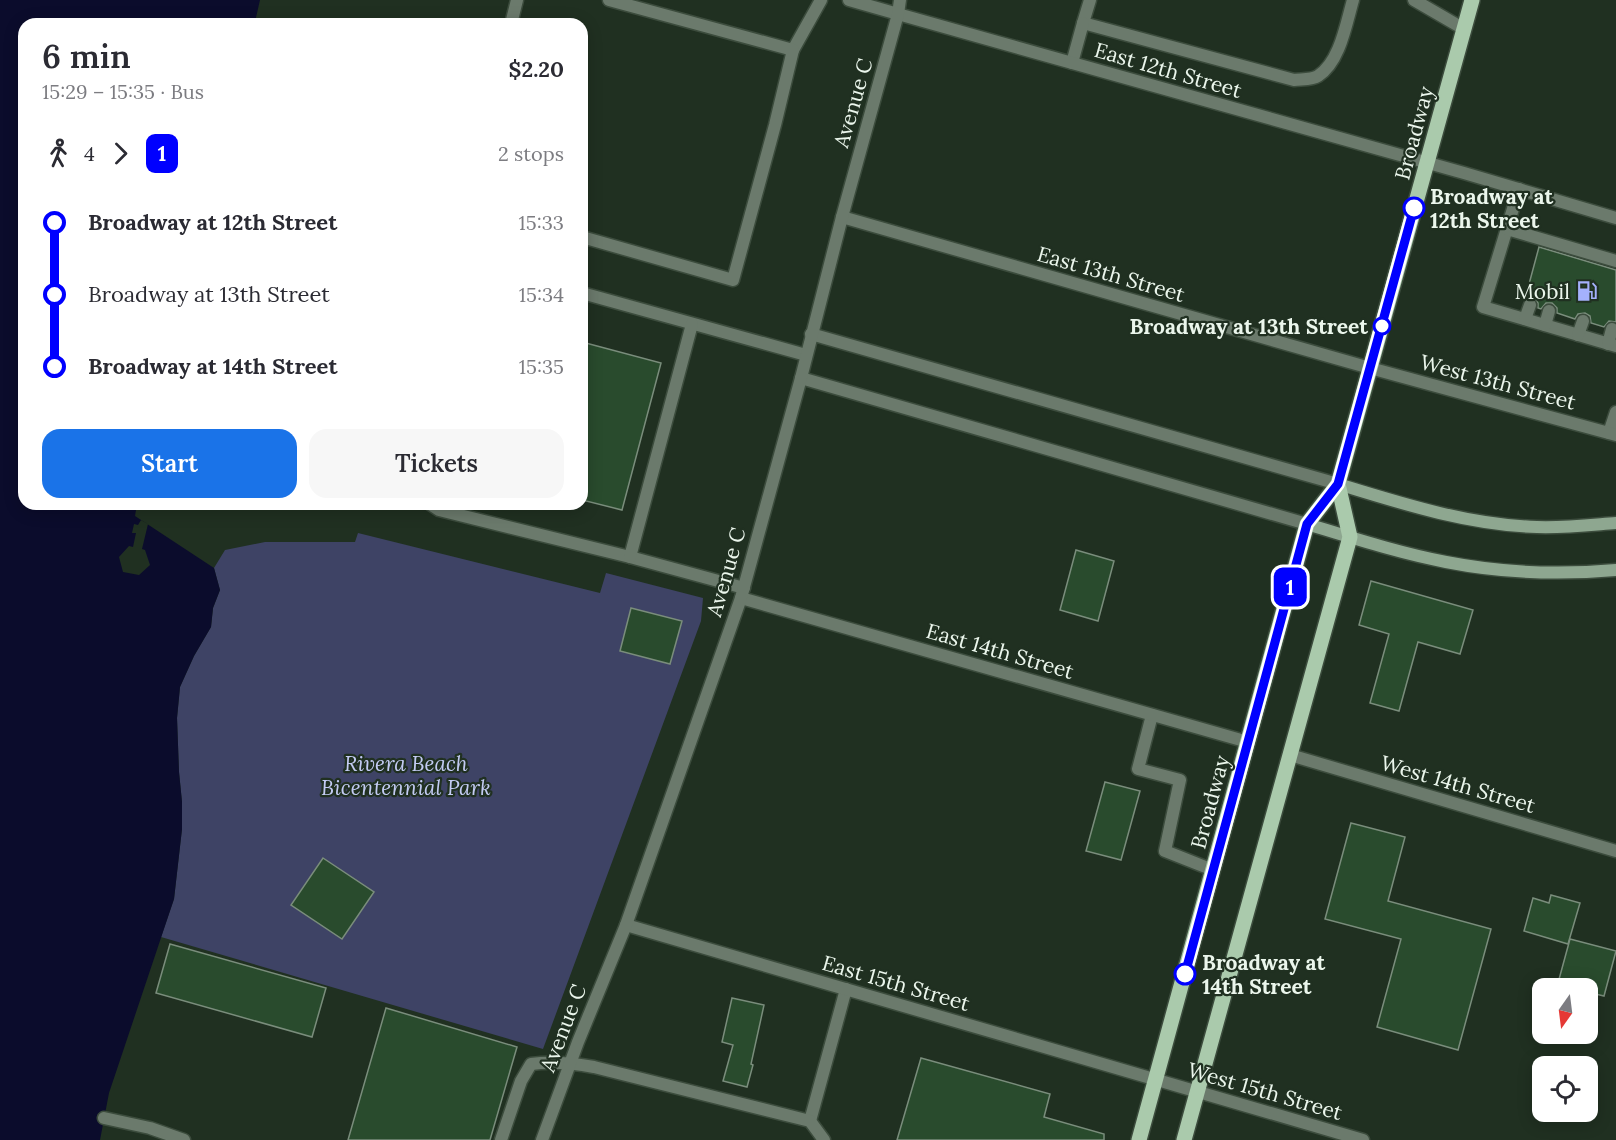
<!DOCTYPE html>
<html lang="en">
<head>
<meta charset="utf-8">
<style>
	:root { --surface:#fff; --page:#f7f7f7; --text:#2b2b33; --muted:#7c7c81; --accent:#1a73e8 }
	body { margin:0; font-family:Lora,serif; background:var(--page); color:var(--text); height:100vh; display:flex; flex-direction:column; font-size:22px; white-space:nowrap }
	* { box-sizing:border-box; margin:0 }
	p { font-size:20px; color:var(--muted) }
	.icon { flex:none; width:33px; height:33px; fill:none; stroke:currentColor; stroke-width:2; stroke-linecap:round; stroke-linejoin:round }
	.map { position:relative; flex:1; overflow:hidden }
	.details { position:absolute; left:18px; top:18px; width:570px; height:492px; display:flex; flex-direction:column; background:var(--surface); border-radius:18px; box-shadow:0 3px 15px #0003 }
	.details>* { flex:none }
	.badge { padding:0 12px; border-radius:9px; font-size:21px; line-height:39px }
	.needle { width:39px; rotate:194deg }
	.tools { position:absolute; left:1532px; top:978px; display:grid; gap:12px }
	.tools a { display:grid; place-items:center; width:66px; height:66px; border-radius:12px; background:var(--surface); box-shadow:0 3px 15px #0003; font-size:30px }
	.map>.badge { position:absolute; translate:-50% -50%; box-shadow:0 0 0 3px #fff }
	.legs { display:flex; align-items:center; gap:9px; height:66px; padding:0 24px; font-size:20px }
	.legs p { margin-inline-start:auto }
	.overview { display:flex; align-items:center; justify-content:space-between; height:102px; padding:0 24px }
	h1 { font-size:33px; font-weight:600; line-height:45px }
	.cta { display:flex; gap:12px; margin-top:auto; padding:12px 24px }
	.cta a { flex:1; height:69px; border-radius:18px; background:var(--accent); color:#fff; font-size:24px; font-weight:600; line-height:69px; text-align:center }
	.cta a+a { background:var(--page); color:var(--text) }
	ul { padding:0 24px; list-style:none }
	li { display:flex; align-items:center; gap:21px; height:72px; font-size:22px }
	li i { display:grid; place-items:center; width:9px; height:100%; margin:0 8px; background:currentColor }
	li i::after { content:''; width:15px; height:15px; margin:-8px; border:4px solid; border-radius:50%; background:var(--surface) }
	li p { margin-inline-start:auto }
	li:first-child i { background:linear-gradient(#0000 50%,currentColor 0) }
	li:last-child i { background:linear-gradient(currentColor 50%,#0000 0) }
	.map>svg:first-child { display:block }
	.green { fill:#3e4365 }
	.water { fill:#0b0c2c }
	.pier { fill:#203021 }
	.building { fill:#294b2d; stroke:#7a8d7c; stroke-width:1.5 }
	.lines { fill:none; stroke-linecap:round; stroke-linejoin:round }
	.lane-casing { stroke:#3c4c3d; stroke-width:15 }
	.street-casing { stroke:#3c4c3d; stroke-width:15 }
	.secondary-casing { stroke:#3c4c3d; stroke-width:15 }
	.primary-casing { stroke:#3c4c3d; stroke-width:18 }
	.lane { stroke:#6b7a6c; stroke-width:12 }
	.street { stroke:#6b7a6c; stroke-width:12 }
	.secondary { stroke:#8ea790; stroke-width:12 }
	.primary { stroke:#aacaac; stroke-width:15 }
	.line-1-casing { stroke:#fff; stroke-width:14 }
	.line-1 { stroke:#00f; stroke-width:9 }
	.stop-1-dot { fill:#fff; stroke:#00f; stroke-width:3 }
	.labels { text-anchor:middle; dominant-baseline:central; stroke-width:4.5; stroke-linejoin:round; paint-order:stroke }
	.street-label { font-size:21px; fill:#ebf6ec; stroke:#203021 }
	.stop-label { font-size:21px; font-weight:bold; fill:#ebf6ec; stroke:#203021; text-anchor:start }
	.poi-label { font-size:21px; fill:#ebf6ec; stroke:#203021; text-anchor:end }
	.park-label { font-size:21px; font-style:italic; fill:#c3cbf3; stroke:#203021 }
</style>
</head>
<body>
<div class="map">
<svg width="1616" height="1140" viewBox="0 0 1616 1140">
	<rect width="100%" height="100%" fill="#203021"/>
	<path class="green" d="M 358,533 L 600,593 L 606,573 L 703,598 L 701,621 L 543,1049 L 161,937 L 174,899 L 182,829 L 182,802 L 179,772 L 177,718 L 180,687 L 194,656 L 211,627 L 213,608 L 220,590 L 214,568 L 225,550 L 265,542 L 355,542 Z"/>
	<path class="water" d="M 0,0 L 260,0 L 255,22 L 261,24 L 24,24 L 24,504 L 137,504 L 135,516 L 214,568 L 220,590 L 213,608 L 211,627 L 194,656 L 180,687 L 177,718 L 179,772 L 182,802 L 182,829 L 174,899 L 109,1093 L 100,1140 L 0,1140 Z"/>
	<path class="pier" d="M 141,520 L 148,524 L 142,549 L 145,550 L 150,565 L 139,575 L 123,572 L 119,557 L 129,546 L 133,547 L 136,533 L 132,533 L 134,524 L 138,525 Z"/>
	<g class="building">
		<path d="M 1539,247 L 1616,270 L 1616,322 L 1609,321 L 1604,327 L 1591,323 L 1590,316 L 1585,313 L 1578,314 L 1575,319 L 1557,313 L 1557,308 L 1552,303 L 1546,303 L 1541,309 L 1538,308 L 1538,303 L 1533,297 L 1529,297 L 1525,299 Z"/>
		<path d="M 582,342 L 661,363 L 622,510 L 582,500 Z"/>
		<path d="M 1076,550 L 1114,561 L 1098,621 L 1060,610 Z"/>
		<path d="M 1371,581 L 1473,610 L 1460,654 L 1418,642 L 1399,711 L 1370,703 L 1389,634 L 1359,625 Z"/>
		<path d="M 631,608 L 682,621 L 670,664 L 620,651 Z"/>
		<path d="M 1105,782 L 1140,791 L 1121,860 L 1086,851 Z"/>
		<path d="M 1351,823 L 1405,837 L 1388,901 L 1491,929 L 1458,1050 L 1377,1027 L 1401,939 L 1325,919 Z"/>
		<path d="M 323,858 L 374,892 L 342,939 L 291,905 Z"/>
		<path d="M 1551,895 L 1580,903 L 1568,944 L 1524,931 L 1533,898 L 1549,903 Z"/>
		<path d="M 1570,939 L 1616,951 L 1604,996 L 1587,992 L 1587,988 L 1576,988 L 1558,983 Z"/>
		<path d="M 170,944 L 326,988 L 312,1037 L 156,993 Z"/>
		<path d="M 732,998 L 764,1005 L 751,1064 L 753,1065 L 747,1087 L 723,1081 L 733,1045 L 722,1042 Z"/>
		<path d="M 386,1008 L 517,1047 L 490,1140 L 348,1140 Z"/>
		<path d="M 921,1058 L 1050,1094 L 1044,1117 L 1104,1134 L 1104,1140 L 897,1140 Z"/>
	</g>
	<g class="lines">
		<g class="lane-casing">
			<g id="lane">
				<path d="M 849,0 L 898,14"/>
				<path d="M 1090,0 L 1083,23 L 1294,80 C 1301,79 1312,80 1318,76 C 1340,62 1346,24 1353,0"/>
				<path d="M 1414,0 L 1464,29"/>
				<path d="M 511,24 L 517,0"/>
				<path d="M 793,50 L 821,0"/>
				<path d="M 1072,63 L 1083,23"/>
				<path d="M 1519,189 L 1483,307 L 1616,346"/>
				<path d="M 1507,229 L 1616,261"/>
				<path d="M 582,237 L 733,280 L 775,125 L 793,50 L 609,0"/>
				<path d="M 582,293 L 806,355"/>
				<path d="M 1525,319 L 1530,305"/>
				<path d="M 1545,325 L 1549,311"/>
				<path d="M 1578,335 L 1583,321"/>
				<path d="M 1608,344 L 1612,329"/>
				<path d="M 1609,433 L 1616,412"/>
				<path d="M 430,504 L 439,510 L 630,557 L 744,588"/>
				<path d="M 630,557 L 692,324"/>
				<path d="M 1152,715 L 1138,769 L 1180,780 L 1165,851 L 1213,870"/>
				<path d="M 104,1118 L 150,1128 L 184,1140"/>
				<path d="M 810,1121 L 846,989"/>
				<path d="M 501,1140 L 521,1081 L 531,1064 C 553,1061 572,1063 594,1067 L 810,1121 L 824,1140"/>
			</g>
		</g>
		<g class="street-casing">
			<g id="street">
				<path d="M 898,14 L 1464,173 L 1616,218"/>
				<path d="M 842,217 L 1370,368 L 1616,435"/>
				<path d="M 811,334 L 1338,484"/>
				<path d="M 801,378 L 1307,524"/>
				<path d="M 741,598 L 1248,742"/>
				<path d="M 1290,755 L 1616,851"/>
				<path d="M 626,925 L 1363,1140"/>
				<path d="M 542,1140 L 578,1042 L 626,925 L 741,598 L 801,378 L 842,217 L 898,14 L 900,0"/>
			</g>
		</g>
		<g class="secondary-casing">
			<g id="secondary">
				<path d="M 1338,484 C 1403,504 1469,525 1537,527 C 1564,528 1590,525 1616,523"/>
				<path d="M 1307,524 C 1353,538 1399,553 1446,562 C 1502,573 1559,575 1616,570"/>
			</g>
		</g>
		<g class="primary-casing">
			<g id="primary">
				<path d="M 1139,1140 L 1307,524 L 1338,484 L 1472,0"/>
				<path d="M 1184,1140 L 1350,537 L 1338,484"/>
			</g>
		</g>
		<use href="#lane" class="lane"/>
		<use href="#street" class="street"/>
		<use href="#secondary" class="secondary"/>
		<use href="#primary" class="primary"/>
	</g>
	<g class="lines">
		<g class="line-1-casing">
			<path id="line-1" d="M 1185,974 L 1307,524 L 1338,484 L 1414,208"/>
		</g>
		<use href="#line-1" class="line-1"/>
	</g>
	<defs>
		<g id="fuel-bare" transform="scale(1.62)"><path d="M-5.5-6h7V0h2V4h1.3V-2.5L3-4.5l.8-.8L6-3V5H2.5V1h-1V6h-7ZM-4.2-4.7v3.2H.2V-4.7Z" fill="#a4b1fc" stroke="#203021" stroke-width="2.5" paint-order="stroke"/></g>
	</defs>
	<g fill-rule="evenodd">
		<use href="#fuel-bare" x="1587" y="291"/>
	</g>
	<g class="stop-1-dot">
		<circle cx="1414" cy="208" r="10"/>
		<circle cx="1382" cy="326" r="8"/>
		<circle cx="1185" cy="974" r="10"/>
	</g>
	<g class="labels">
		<g class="street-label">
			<text transform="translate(1168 70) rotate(16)">East 12th Street</text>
			<text transform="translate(853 103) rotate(-74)">Avenue C</text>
			<text transform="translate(1414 133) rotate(-75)">Broadway</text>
			<text transform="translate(1111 274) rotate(16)">East 13th Street</text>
			<text transform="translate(1498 382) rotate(15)">West 13th Street</text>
			<text transform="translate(726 572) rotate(-74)">Avenue C</text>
			<text transform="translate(1000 651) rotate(16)">East 14th Street</text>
			<text transform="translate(1458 784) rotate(16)">West 14th Street</text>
			<text transform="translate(1210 802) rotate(-75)">Broadway</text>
			<text transform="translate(896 983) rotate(16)">East 15th Street</text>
			<text transform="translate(563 1028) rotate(-69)">Avenue C</text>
			<text transform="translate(1265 1091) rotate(16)">West 15th Street</text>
		</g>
		<g class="stop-label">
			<text x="1430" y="196">Broadway at<tspan x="1430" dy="24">12th Street</tspan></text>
			<text x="1368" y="326" text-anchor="end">Broadway at 13th Street</text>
			<text x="1202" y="962">Broadway at<tspan x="1202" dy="24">14th Street</tspan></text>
		</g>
		<g class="poi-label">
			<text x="1570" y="291">Mobil</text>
		</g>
		<g class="park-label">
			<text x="406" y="763">Rivera Beach<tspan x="406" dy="24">Bicentennial Park</tspan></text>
		</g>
	</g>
</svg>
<div class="tools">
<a><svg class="needle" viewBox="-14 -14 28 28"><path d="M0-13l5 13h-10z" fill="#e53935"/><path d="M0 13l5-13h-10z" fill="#7c7c81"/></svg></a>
<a><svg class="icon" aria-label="locate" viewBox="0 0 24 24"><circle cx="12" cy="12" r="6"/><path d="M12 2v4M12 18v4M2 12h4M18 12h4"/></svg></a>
</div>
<b class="badge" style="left:1290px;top:587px;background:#00f;color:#fff">1</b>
<section class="details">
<div class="overview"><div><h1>6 min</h1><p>15:29 – 15:35 · Bus</p></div><b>$2.20</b></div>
<div class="legs"><svg class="icon" aria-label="walk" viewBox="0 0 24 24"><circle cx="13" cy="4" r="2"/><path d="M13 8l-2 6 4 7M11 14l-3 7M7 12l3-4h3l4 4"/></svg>4<svg class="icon" aria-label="forward" viewBox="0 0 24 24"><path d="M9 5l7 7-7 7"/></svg><b class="badge" style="background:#00f;color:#fff">1</b><p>2 stops</p></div>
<ul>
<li><i style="color:#00f"></i><b>Broadway at 12th Street</b><p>15:33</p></li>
<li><i style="color:#00f"></i><span>Broadway at 13th Street</span><p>15:34</p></li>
<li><i style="color:#00f"></i><b>Broadway at 14th Street</b><p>15:35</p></li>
</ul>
<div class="cta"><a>Start</a><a>Tickets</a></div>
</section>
</div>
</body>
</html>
